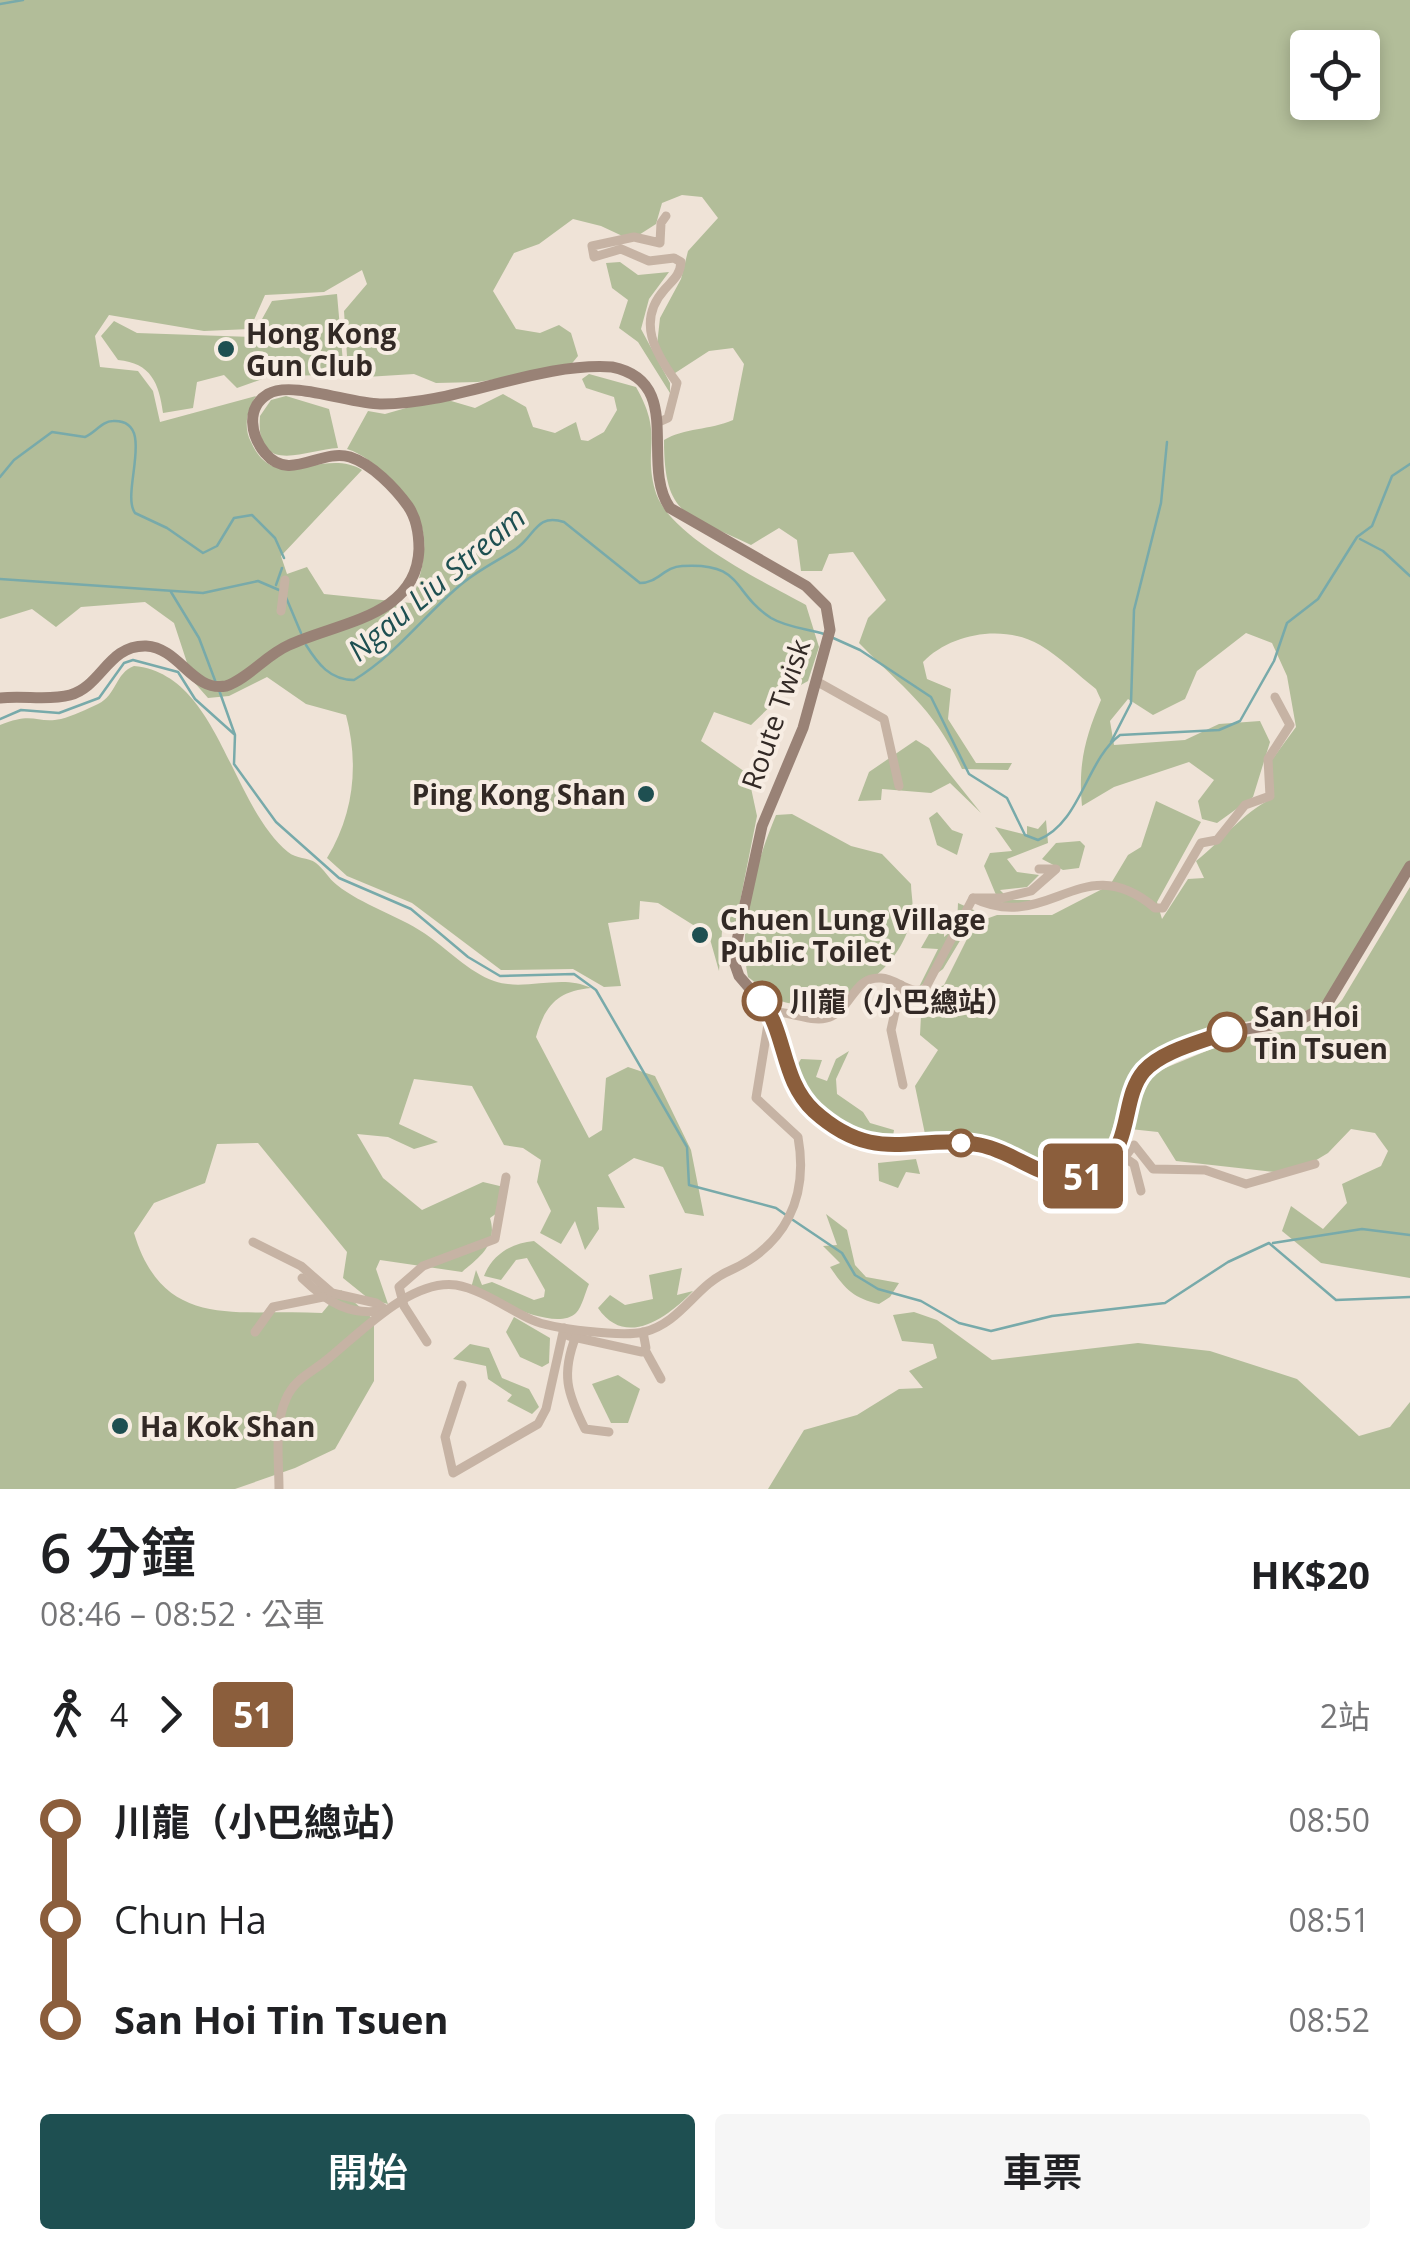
<!DOCTYPE html>
<html lang="zh-TW">
<head>
<meta charset="utf-8">
<style>
	:root { --surface:#fff; --page:#f6f6f6; --text:#202124; --muted:#757577; --accent:#1e4f51 }
	body { margin:0; font-family:"Open Sans","Noto Sans TC",sans-serif; background:var(--page); color:var(--text); height:100vh; display:flex; flex-direction:column; font-size:38px; white-space:nowrap }
	* { box-sizing:border-box; margin:0 }
	p { font-size:32px; color:var(--muted) }
	.icon { flex:none; width:55px; height:55px; fill:none; stroke:currentColor; stroke-width:2; stroke-linecap:round; stroke-linejoin:round }
	.map { position:relative; height:1489px; overflow:hidden }
	.side { display:flex; flex-direction:column; background:var(--surface); flex:1 }
	.side>* { flex:none }
	.badge { padding:0 20px; border-radius:8px; font-size:35px; line-height:65px }
	.fabs { position:absolute; left:1290px; top:30px; display:grid; gap:20px }
	.fabs a { display:grid; place-items:center; width:90px; height:90px; border-radius:10px; background:var(--surface); box-shadow:0 5px 15px #0003; font-size:50px }
	.map>.badge { position:absolute; translate:-50% -50%; box-shadow:0 0 0 5px #fff }
	.legs { display:flex; align-items:center; gap:15px; height:110px; padding:0 40px; font-size:32px }
	.legs p { margin-inline-start:auto }
	.summary { display:flex; align-items:center; justify-content:space-between; height:170px; padding:0 40px }
	h1 { font-size:55px; font-weight:600; line-height:75px }
	.button { display:flex; gap:20px; margin-top:auto; padding:20px 40px }
	.button a { flex:1; height:115px; border-radius:10px; background:var(--accent); color:#fff; font-size:40px; font-weight:600; line-height:115px; text-align:center }
	.button a+a { background:var(--page); color:var(--text) }
	ul { padding:0 40px; list-style:none }
	li { display:flex; align-items:center; gap:35px; height:100px; font-size:38px }
	li i { display:grid; place-items:center; width:15px; height:100%; margin:0 12px; background:currentColor }
	li i::after { content:''; width:25px; height:25px; margin:-12px; border:8px solid; border-radius:50%; background:var(--surface) }
	li p { margin-inline-start:auto }
	li:first-child i { background:linear-gradient(#0000 50%,currentColor 0) }
	li:last-child i { background:linear-gradient(currentColor 50%,#0000 0) }
	.map>svg:first-child { display:block }
	.green { fill:#b2bd99; fill-rule:evenodd }
	.lines { fill:none; stroke-linecap:round; stroke-linejoin:round }
	.stream { stroke:#78aaaa; stroke-width:2.5 }
	.minor { stroke:#c6b3a4; stroke-width:9 }
	.secondary { stroke:#998276; stroke-width:11 }
	.line-1-casing { stroke:#fff; stroke-width:22 }
	.line-1 { stroke:#8b5e3c; stroke-width:15 }
	.poi-dot { fill:#1e4f51; stroke:#f7ede3; stroke-width:4 }
	.stop-1-dot { fill:#fff; stroke:#8b5e3c; stroke-width:5 }
	.labels { text-anchor:middle; dominant-baseline:central; stroke-width:8; stroke-linejoin:round; paint-order:stroke }
	.poi-label { font-size:28px; font-weight:bold; fill:#322925; stroke:#f7ede3; text-anchor:start }
	.street-label { font-size:28px; fill:#322925; stroke:#f7ede3 }
	.stop-label { font-size:28px; font-weight:bold; fill:#322925; stroke:#f7ede3; text-anchor:start }
	.water-label { font-size:30px; font-style:italic; fill:#1e4f51; stroke:#f7ede3 }
</style>
</head>
<body>
<div class="map">
<svg width="1410" height="1489" viewBox="0 0 1410 1489">
	<rect width="100%" height="100%" fill="#efe3d7"/>
	<g class="green">
		<path d="M 0,0 L 1410,0 L 1410,863 L 1332,992 C 1304,1022 1277,1015 1241,1023 C 1213,1030 1171,1046 1148,1062 C 1113,1088 1120,1145 1085,1174 L 1057,1172 L 985,1138 L 925,1134 L 915,1086 L 938,1050 L 920,1035 L 922,996 L 944,985 L 975,923 L 997,915 L 1052,915 L 1110,885 L 1128,855 L 1141,847 L 1156,801 L 1201,822 L 1157,902 L 1162,919 L 1188,879 L 1204,878 L 1196,861 C 1224,839 1242,813 1273,798 L 1271,761 L 1296,727 L 1287,676 L 1272,643 L 1246,633 L 1197,671 L 1185,699 L 1153,715 L 1128,699 L 1110,721 L 1114,745 L 1185,740 L 1219,724 L 1260,721 L 1270,742 L 1253,797 L 1217,823 L 1202,819 L 1198,801 L 1214,780 L 1189,762 L 1114,787 L 1082,806 C 1078,764 1085,738 1101,700 L 1096,689 C 1078,675 1060,657 1040,645 C 1004,624 951,633 923,662 L 927,679 L 951,689 L 948,719 L 976,763 L 1012,763 L 1008,770 L 962,769 C 933,707 905,690 859,643 L 868,618 L 886,600 L 853,552 L 829,554 L 822,571 L 801,571 L 797,540 L 779,528 L 751,545 C 688,514 664,519 664,440 C 684,428 710,430 733,420 L 744,364 L 733,348 L 709,351 L 672,375 L 657,345 L 660,318 L 681,279 L 688,251 L 718,218 L 702,197 L 682,195 L 662,203 L 656,224 L 631,240 L 601,226 L 573,219 L 539,244 L 514,253 L 493,291 L 516,329 L 540,333 L 559,325 L 571,333 L 578,356 L 569,367 L 478,382 L 436,383 L 414,374 L 366,377 L 347,356 L 344,311 L 367,284 L 362,270 L 324,292 L 265,295 L 250,329 L 204,331 L 109,315 L 95,336 L 100,367 L 138,371 L 153,391 L 160,422 L 256,396 C 247,411 243,426 251,442 C 276,497 322,446 362,470 L 281,556 L 287,574 L 307,567 L 324,594 L 411,603 C 432,546 431,518 386,475 C 374,464 363,454 347,449 L 368,411 L 385,414 L 441,398 L 475,408 L 503,394 L 526,407 L 533,427 L 555,433 L 576,422 L 581,440 L 588,441 L 604,432 L 617,410 L 614,397 L 586,388 L 582,379 L 589,374 L 636,387 C 664,436 643,447 655,490 C 667,536 765,582 806,605 L 819,647 L 808,681 L 781,696 L 751,725 L 714,712 L 701,741 L 748,774 L 757,816 L 734,932 L 722,931 L 719,971 L 706,925 L 698,928 L 658,903 L 640,901 L 639,919 L 608,923 L 621,986 L 604,987 L 573,969 L 501,970 L 412,903 L 347,876 L 327,858 C 354,814 359,764 346,715 L 306,704 L 267,677 L 229,696 L 208,698 L 193,681 L 174,623 L 145,602 L 81,607 L 56,627 L 32,609 L 0,619 ZM 1308,48 L 1362,48 L 1362,102 L 1308,102 Z"/>
		<path d="M 620,262 L 638,275 L 669,272 L 649,299 L 641,329 L 670,383 L 670,393 L 638,342 L 619,328 L 628,300 L 612,288 L 606,263 Z"/>
		<path d="M 337,294 L 344,374 L 268,377 L 237,388 L 224,375 L 197,382 L 193,408 L 163,413 C 159,383 151,363 118,360 L 101,336 L 114,321 L 137,333 L 252,337 L 272,301 Z"/>
		<path d="M 286,396 L 329,409 L 338,448 C 307,449 255,478 260,416 L 271,400 Z"/>
		<path d="M 134,666 C 219,674 229,803 288,852 C 296,859 308,857 316,863 C 324,869 329,879 337,885 C 362,905 397,915 424,933 C 445,947 470,973 494,981 C 525,992 561,973 591,988 C 558,991 545,1005 536,1037 L 589,1138 L 602,1130 L 606,1078 L 628,1067 L 655,1076 L 691,1150 L 704,1216 L 685,1213 L 663,1167 L 634,1158 L 608,1175 L 625,1208 L 597,1207 L 599,1229 L 585,1250 L 575,1221 L 561,1244 L 540,1233 L 551,1211 L 537,1182 L 541,1160 L 523,1148 L 504,1145 L 472,1086 L 414,1079 L 399,1124 L 438,1142 L 414,1149 L 388,1137 L 357,1134 L 383,1178 L 422,1210 L 483,1182 L 508,1188 L 504,1208 L 490,1218 C 498,1244 480,1257 462,1272 L 380,1260 L 376,1269 L 388,1304 L 369,1299 L 343,1278 L 347,1252 L 258,1143 L 217,1144 L 205,1183 L 154,1203 L 134,1233 C 164,1333 239,1308 322,1313 L 341,1290 L 374,1320 L 374,1381 L 335,1449 L 295,1468 L 235,1489 L 0,1489 L 0,725 C 34,711 36,724 61,719 C 73,716 87,709 98,704 C 117,695 115,673 134,666 Z"/>
		<path d="M 916,740 L 929,748 L 981,813 L 950,783 L 931,793 L 882,789 L 881,800 L 858,801 L 869,772 Z"/>
		<path d="M 937,812 L 952,830 L 963,834 L 957,855 L 937,845 L 929,818 Z"/>
		<path d="M 792,814 L 851,846 L 882,854 L 911,884 C 911,893 914,906 912,915 C 902,970 842,1012 788,1003 C 775,1001 759,985 748,977 C 737,926 756,863 776,815 Z"/>
		<path d="M 1046,820 L 1048,843 L 1007,859 L 1017,872 L 1039,875 L 1027,887 L 1000,890 L 1010,900 L 1032,900 L 1018,906 L 999,902 L 984,866 L 990,853 L 1012,851 L 995,827 L 1027,835 L 1027,826 L 1038,829 Z"/>
		<path d="M 1080,841 L 1085,846 L 1079,868 L 1063,870 L 1042,859 L 1056,843 Z"/>
		<path d="M 1410,887 L 1410,1278 L 1321,1263 L 1282,1231 L 1291,1206 L 1323,1229 L 1347,1203 L 1342,1184 L 1381,1166 L 1388,1151 L 1375,1133 L 1351,1129 L 1328,1153 L 1293,1174 L 1176,1161 L 1158,1132 L 1130,1129 L 1144,1085 L 1158,1071 L 1238,1038 L 1303,1029 L 1326,1017 L 1342,1000 Z"/>
		<path d="M 958,903 L 976,911 L 962,912 L 970,924 L 943,969 L 919,987 L 938,949 L 921,948 L 933,927 L 944,924 L 944,937 L 957,926 Z"/>
		<path d="M 849,1051 L 836,1079 L 837,1094 L 863,1112 L 870,1123 L 894,1130 L 892,1142 C 848,1136 817,1106 794,1071 L 801,1059 L 822,1060 L 816,1077 L 827,1081 L 836,1059 Z"/>
		<path d="M 916,1159 L 920,1174 L 906,1172 L 898,1188 L 879,1181 L 878,1163 Z"/>
		<path d="M 826,1214 L 847,1230 L 855,1265 L 866,1277 L 899,1283 L 890,1297 L 879,1304 C 853,1298 845,1289 830,1267 L 840,1263 L 823,1246 L 837,1245 Z"/>
		<path d="M 534,1241 L 589,1284 C 585,1293 582,1307 576,1313 C 555,1333 492,1298 471,1288 L 476,1270 L 482,1285 L 492,1282 L 534,1300 L 544,1297 L 545,1290 L 527,1258 L 516,1260 L 501,1280 L 484,1276 C 492,1255 511,1243 534,1241 Z"/>
		<path d="M 682,1268 L 677,1295 L 693,1291 C 668,1317 626,1349 598,1308 L 610,1295 L 625,1305 L 653,1299 L 649,1275 Z"/>
		<path d="M 914,1312 L 937,1320 L 992,1360 L 1138,1343 L 1210,1351 L 1297,1379 L 1359,1436 L 1390,1427 L 1410,1402 L 1410,1489 L 768,1489 L 804,1430 L 857,1415 L 899,1389 L 923,1388 L 909,1371 L 937,1358 L 933,1344 L 902,1341 L 893,1315 Z"/>
		<path d="M 514,1317 L 550,1338 L 549,1363 L 542,1367 L 520,1357 L 506,1332 Z"/>
		<path d="M 470,1344 L 489,1348 L 502,1378 L 529,1389 L 539,1407 L 532,1414 L 507,1401 L 512,1395 L 488,1379 L 486,1366 L 453,1359 Z"/>
		<path d="M 618,1375 L 640,1389 L 628,1423 L 611,1423 L 592,1384 Z"/>
	</g>
	<g class="lines">
		<g class="stream">
			<path d="M 0,4 L 23,0"/>
			<path d="M 0,477 L 14,460 L 52,432 L 85,437 C 95,433 102,421 113,421 C 158,419 120,492 135,513 L 167,528 L 203,553 L 217,546 L 234,518 L 252,515 L 275,538 L 284,558"/>
			<path d="M 1360,539 L 1383,551 L 1410,576"/>
			<path d="M 0,579 L 203,593 L 258,581 L 279,590"/>
			<path d="M 276,585 L 282,568"/>
			<path d="M 171,592 L 199,638 L 216,683"/>
			<path d="M 285,595 L 301,633"/>
			<path d="M 831,637 L 860,650 L 931,697 L 969,774 L 1007,798 L 1025,835 L 1038,840 C 1081,823 1086,760 1120,735 L 1219,730 L 1240,721 L 1274,661 L 1287,623 L 1318,599 L 1357,537 L 1372,526 L 1392,476 L 1410,464"/>
			<path d="M 306,645 C 318,664 330,680 354,680 C 394,656 423,617 458,587 C 476,571 496,562 516,549 C 535,536 536,513 564,522 L 640,583 C 658,583 664,567 682,566 C 744,562 731,592 771,618 C 786,627 807,629 824,634"/>
			<path d="M 219,690 L 235,735 L 234,764 L 276,822 L 339,878 L 411,909 L 468,957 L 500,976 L 574,974 L 596,990 L 687,1147 L 689,1185 L 776,1208 L 786,1215"/>
			<path d="M 0,719 L 21,710 L 59,713 L 99,698 L 124,663 L 133,660 L 178,672 L 195,699 L 234,734"/>
			<path d="M 1111,742 L 1131,703 L 1134,610 L 1161,503 L 1167,442"/>
			<path d="M 793,1220 L 842,1253 L 855,1275 L 878,1289 L 921,1301 L 959,1323 L 991,1331 L 1052,1316 L 1165,1303 L 1228,1262 L 1269,1243 L 1336,1300 L 1410,1297"/>
			<path d="M 1273,1243 L 1362,1229 L 1410,1235"/>
		</g>
		<g class="minor">
			<path d="M 659,422 L 668,418 L 677,383 C 655,353 636,321 665,289 C 674,279 680,275 681,262 L 674,258 L 649,261 L 621,249 L 594,257 L 592,246 L 634,237 L 660,243 L 661,223 L 666,216"/>
			<path d="M 281,611 L 285,580"/>
			<path d="M 816,681 L 884,719 L 899,786"/>
			<path d="M 973,898 C 1049,935 1082,846 1155,908 L 1163,908 L 1201,843 L 1217,840 L 1245,805 L 1270,796 L 1268,759 L 1290,725 L 1275,697"/>
			<path d="M 901,985 L 891,1030 L 903,1085"/>
			<path d="M 1125,1158 L 1134,1164 L 1141,1191"/>
			<path d="M 1098,1171 L 1121,1162 L 1134,1145 L 1153,1169 L 1205,1170 L 1246,1184 L 1315,1164"/>
			<path d="M 253,1242 L 301,1266 L 332,1293 L 376,1303 L 386,1310"/>
			<path d="M 302,1278 C 327,1302 350,1317 386,1310"/>
			<path d="M 255,1332 L 273,1307 L 323,1297"/>
			<path d="M 569,1336 L 642,1352 L 646,1348 L 643,1332"/>
			<path d="M 576,1336 C 561,1374 567,1393 585,1429 L 609,1432"/>
			<path d="M 427,1342 L 404,1306 L 399,1287 L 423,1266 L 495,1239 L 506,1177"/>
			<path d="M 645,1350 L 661,1379"/>
			<path d="M 462,1385 L 445,1437 L 453,1473 L 538,1424 L 546,1409 L 564,1328"/>
			<path d="M 279,1489 C 279,1460 274,1425 286,1399 C 295,1378 313,1372 329,1358 C 361,1332 411,1279 456,1285 C 481,1289 508,1309 532,1320 C 552,1329 622,1337 644,1332 C 681,1323 696,1285 729,1271 C 785,1246 809,1198 798,1137 L 756,1098 L 770,1012 C 789,1010 815,1025 832,1016 C 852,1006 855,976 881,978 C 898,979 908,995 925,989 L 973,898 L 1002,898 L 1031,891 L 1056,869 L 1039,869"/>
		</g>
		<path class="secondary" d="M 0,698 C 23,695 48,701 70,695 C 102,686 108,645 146,646 C 180,648 192,692 226,686 C 249,678 266,655 289,645 C 338,622 417,617 419,549 C 419,533 417,519 408,506 C 395,488 372,464 350,457 C 320,448 290,483 265,453 C 251,436 245,408 268,394 C 291,380 351,404 380,404 C 455,405 537,362 612,367 C 686,382 639,464 670,508 L 806,586 L 826,606 L 830,630 L 803,728 L 762,826 L 733,959 L 739,976 L 770,1012 L 793,1083 L 824,1119 L 878,1144 L 982,1145 L 1050,1175 L 1074,1178 L 1097,1170 L 1115,1152 L 1137,1082 L 1150,1065 L 1227,1032 L 1298,1021 L 1326,1006 L 1410,866"/>
	</g>
	<g class="lines">
		<g class="line-1-casing">
			<path id="line-1" d="M 762,1001 C 787,1035 781,1080 814,1111 C 877,1168 916,1132 980,1145 C 1022,1153 1059,1198 1101,1167 C 1133,1143 1121,1098 1144,1071 C 1163,1050 1202,1042 1227,1032"/>
		</g>
		<use href="#line-1" class="line-1"/>
	</g>
	<g class="poi-dot">
		<circle cx="226" cy="349" r="10"/>
		<circle cx="646" cy="794" r="10"/>
		<circle cx="700" cy="935" r="10"/>
		<circle cx="120" cy="1426" r="10"/>
	</g>
	<g class="stop-1-dot">
		<circle cx="762" cy="1001" r="18"/>
		<circle cx="1227" cy="1032" r="18"/>
		<circle cx="961" cy="1143" r="12"/>
	</g>
	<g class="labels">
		<g class="poi-label">
			<text x="246" y="333">Hong Kong<tspan x="246" dy="32">Gun Club</tspan></text>
			<text x="626" y="794" text-anchor="end">Ping Kong Shan</text>
			<text x="720" y="919">Chuen Lung Village<tspan x="720" dy="32">Public Toilet</tspan></text>
			<text x="140" y="1426">Ha Kok Shan</text>
		</g>
		<g class="street-label">
			<text transform="translate(775 714) rotate(-71)">Route Twisk</text>
		</g>
		<g class="stop-label">
			<text x="790" y="1001">川龍（小巴總站）</text>
			<text x="1254" y="1016">San Hoi<tspan x="1254" dy="32">Tin Tsuen</tspan></text>
		</g>
		<g class="water-label">
			<text transform="translate(436 583) rotate(-40)">Ngau Liu Stream</text>
		</g>
	</g>
</svg>
<div class="fabs">
<a><svg class="icon" aria-label="locate" viewBox="0 0 24 24"><circle cx="12" cy="12" r="6"/><path d="M12 2v4M12 18v4M2 12h4M18 12h4"/></svg></a>
</div>
<b class="badge" style="left:1083px;top:1176px;background:#8b5e3c;color:#fff">51</b>
</div>
<section class="side">
<div class="summary"><div><h1>6 分鐘</h1><p>08:46 – 08:52 · 公車</p></div><b>HK$20</b></div>
<div class="legs"><svg class="icon" aria-label="walk" viewBox="0 0 24 24"><circle cx="13" cy="4" r="2"/><path d="M13 8l-2 6 4 7M11 14l-3 7M7 12l3-4h3l4 4"/></svg>4<svg class="icon" aria-label="forward" viewBox="0 0 24 24"><path d="M9 5l7 7-7 7"/></svg><b class="badge" style="background:#8b5e3c;color:#fff">51</b><p>2站</p></div>
<ul>
<li><i style="color:#8b5e3c"></i><b>川龍（小巴總站）</b><p>08:50</p></li>
<li><i style="color:#8b5e3c"></i><span>Chun Ha</span><p>08:51</p></li>
<li><i style="color:#8b5e3c"></i><b>San Hoi Tin Tsuen</b><p>08:52</p></li>
</ul>
<div class="button"><a>開始</a><a>車票</a></div>
</section>
</body>
</html>
